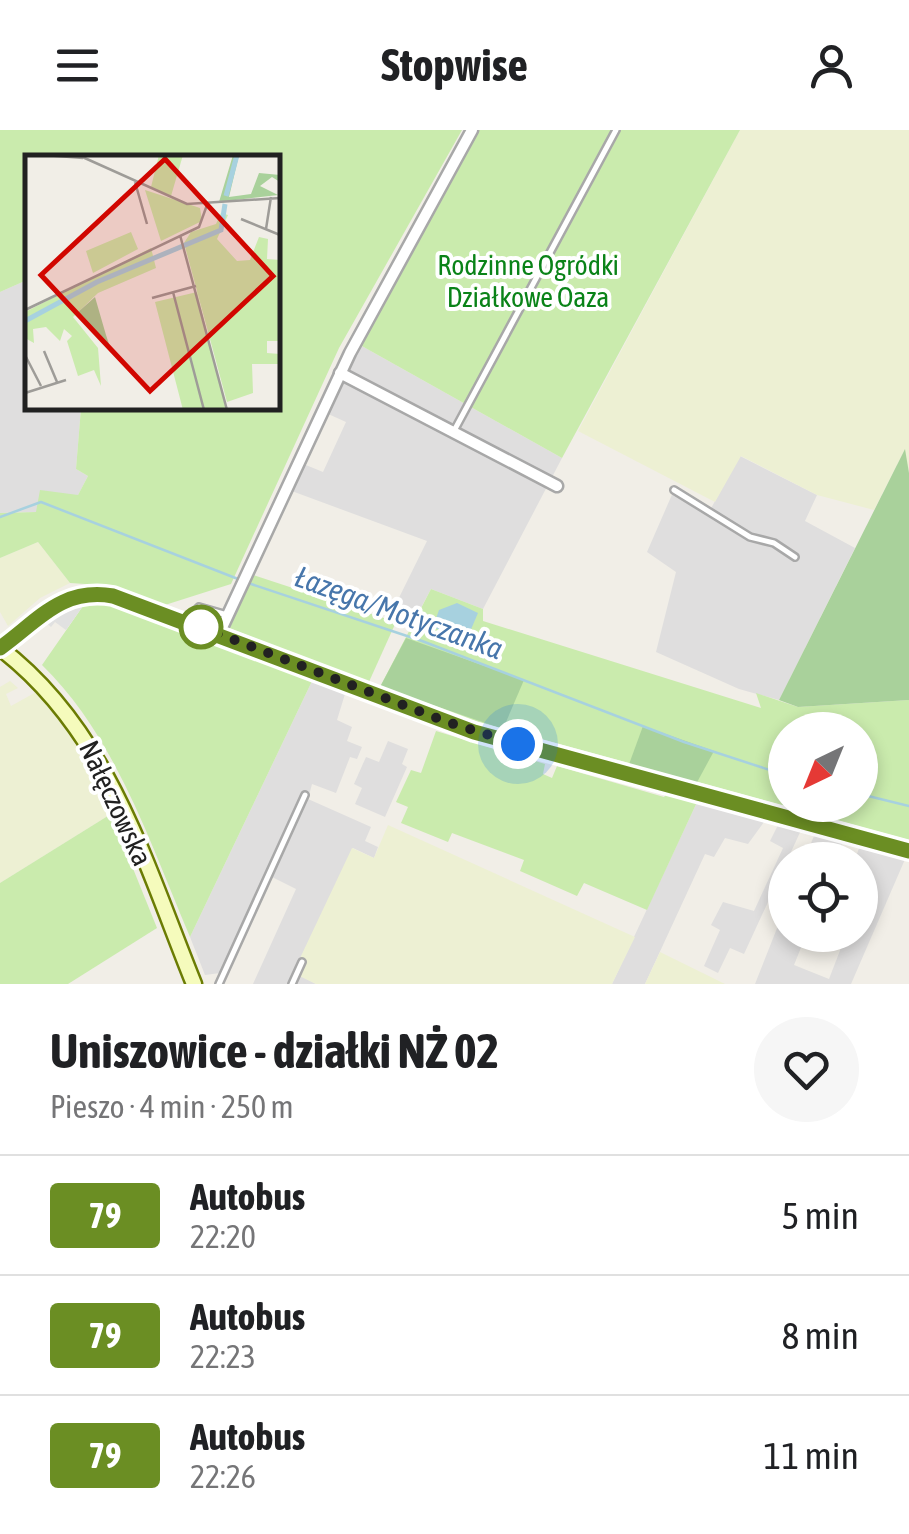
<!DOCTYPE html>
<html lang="pl">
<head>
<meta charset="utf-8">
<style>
	:root { --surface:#fff; --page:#f6f6f6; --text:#202124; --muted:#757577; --line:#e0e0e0 }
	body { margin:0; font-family:"Asap Condensed",sans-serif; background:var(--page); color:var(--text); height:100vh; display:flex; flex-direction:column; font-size:38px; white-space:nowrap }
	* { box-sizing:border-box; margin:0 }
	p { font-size:32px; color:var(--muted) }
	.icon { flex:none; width:55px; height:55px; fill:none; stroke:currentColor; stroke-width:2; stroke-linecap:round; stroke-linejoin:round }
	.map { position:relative; height:854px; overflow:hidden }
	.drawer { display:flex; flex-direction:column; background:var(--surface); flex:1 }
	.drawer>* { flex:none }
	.badge { padding:0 20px; border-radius:8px; font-size:35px; line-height:65px }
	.needle { width:65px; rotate:223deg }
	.tools { position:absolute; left:768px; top:582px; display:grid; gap:20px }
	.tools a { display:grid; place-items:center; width:110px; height:110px; border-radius:50%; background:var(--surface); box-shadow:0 5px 15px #0003; font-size:50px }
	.you { position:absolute; width:50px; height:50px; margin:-25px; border:8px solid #fff; border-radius:50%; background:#1a73e8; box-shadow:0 0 0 15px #1a73e833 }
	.map>.badge { position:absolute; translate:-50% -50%; box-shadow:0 0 0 5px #fff }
	.round { display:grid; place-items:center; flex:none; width:105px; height:105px; border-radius:52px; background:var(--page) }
	.headline { display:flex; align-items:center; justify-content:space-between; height:170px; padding:0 50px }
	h1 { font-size:48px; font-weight:700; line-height:75px }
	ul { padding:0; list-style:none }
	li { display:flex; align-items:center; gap:30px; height:120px; padding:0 50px; border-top:2px solid var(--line) }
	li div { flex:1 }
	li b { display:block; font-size:38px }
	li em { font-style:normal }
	li .badge { min-width:110px; font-weight:700; text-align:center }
	header { display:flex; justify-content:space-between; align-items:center; height:130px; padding:0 50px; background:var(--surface); font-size:45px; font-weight:700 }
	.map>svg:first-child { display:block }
	.residential { fill:#dfdede }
	.farmland { fill:#edf0d3 }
	.grass { fill:#caebad; fill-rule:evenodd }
	.forest { fill:#a9d19b }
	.parking { fill:#e1e1e1 }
	.water { fill:#a7d1df }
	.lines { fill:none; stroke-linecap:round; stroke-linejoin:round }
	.stream { stroke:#a7d1df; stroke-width:2.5 }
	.service-casing { stroke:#a8a8a8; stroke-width:10 }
	.minor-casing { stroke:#a8a8a8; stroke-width:15 }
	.tertiary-casing { stroke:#a8a8a8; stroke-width:16 }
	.secondary-casing { stroke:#6b7c03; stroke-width:19 }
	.service { stroke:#fff; stroke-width:5 }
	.minor { stroke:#fff; stroke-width:10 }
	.tertiary { stroke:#fff; stroke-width:11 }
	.secondary { stroke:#f5fbbc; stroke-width:14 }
	.line-casing { stroke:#fff; stroke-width:22 }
	.line { stroke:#6b8e23; stroke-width:15 }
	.walk { stroke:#212121; stroke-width:10; stroke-dasharray:0 18 }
	.stop-dot { fill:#fff; stroke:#6b8e23; stroke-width:5 }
	.labels { text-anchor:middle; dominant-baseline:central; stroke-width:8; stroke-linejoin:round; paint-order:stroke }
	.park-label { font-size:28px; fill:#0a8318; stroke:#fff }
	.street-label { font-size:28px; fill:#212121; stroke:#fff }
	.water-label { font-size:30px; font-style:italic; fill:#4776ab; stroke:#fff }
	.inset-river { fill:none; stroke:#a7d1df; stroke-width:5 }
	.inset-road { fill:none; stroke:#9e9c98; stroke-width:2.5 }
	.view { fill:#d10600; fill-opacity:0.15; stroke:#d10600; stroke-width:5 }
	.inset-edge { fill:none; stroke:#212121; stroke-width:5 }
</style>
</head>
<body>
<header><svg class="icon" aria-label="menu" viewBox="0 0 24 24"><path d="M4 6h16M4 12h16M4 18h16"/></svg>Stopwise<svg class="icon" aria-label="person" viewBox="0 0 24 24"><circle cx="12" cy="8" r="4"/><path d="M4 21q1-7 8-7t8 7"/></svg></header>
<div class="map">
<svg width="909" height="854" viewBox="0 0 909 854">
	<rect width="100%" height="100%" fill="#f1eee7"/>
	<g class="residential">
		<path d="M 27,150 L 28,278 L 81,278 L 76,339 L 88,346 L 78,365 L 36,382 L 0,383 L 0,162 Z"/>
		<path d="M 360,215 L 562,328 L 483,479 L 431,459 L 410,498 L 388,490 L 427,411 L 289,360 L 301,333 L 323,342 L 346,292 L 326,283 Z"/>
		<path d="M 740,326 L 817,365 L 805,391 L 855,418 L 779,570 L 739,559 L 656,522 L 676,442 L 647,422 L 674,360 L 709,382 Z"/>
		<path d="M 313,549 L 345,564 L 337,590 L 352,597 L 347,611 L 362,617 L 357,629 L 350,627 L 336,663 L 312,654 L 308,669 L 371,697 L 365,711 L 378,717 L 374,728 L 353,718 L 294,842 L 316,854 L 253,854 L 296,759 L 266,744 L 220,843 L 205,845 L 190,807 Z"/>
		<path d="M 388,611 L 408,619 L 402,634 L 407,637 L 385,687 L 355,674 L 362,658 L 354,654 L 366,627 L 379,632 Z"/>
		<path d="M 698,670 L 767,688 L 748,714 L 725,708 L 714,727 L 705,724 L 645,854 L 612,854 Z"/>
		<path d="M 780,691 L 802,698 L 744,824 L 730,818 L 718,843 L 704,836 L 720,800 L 711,795 L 723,772 L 754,781 L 783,718 L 770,711 Z"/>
		<path d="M 816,701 L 844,709 L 836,730 L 804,730 Z"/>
		<path d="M 861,712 L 906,727 L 851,854 L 755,854 L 785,778 L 785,805 L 806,805 L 794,835 L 829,849 L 846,805 L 860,805 L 860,730 L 855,730 Z"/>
	</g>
	<g class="farmland">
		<path d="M 740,0 L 909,0 L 909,343 L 904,321 L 874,380 L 817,365 L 741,326 L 715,372 L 578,301 Z"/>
		<path d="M 38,412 L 70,453 L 40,468 L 8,496 L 0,482 L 0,428 Z"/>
		<path d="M 10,551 L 18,558 L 6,564 L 11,576 L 38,561 L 65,595 L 111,684 L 0,753 L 0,557 Z"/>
		<path d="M 388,695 L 635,807 L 612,854 L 316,854 L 293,843 L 352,718 L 374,728 Z"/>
		<path d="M 660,822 L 725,854 L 645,854 Z"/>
	</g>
	<g class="grass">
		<path d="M 0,0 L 462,0 L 339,218 L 231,454 L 165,475 L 115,456 L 70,453 L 38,412 L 0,428 L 0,383 L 36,382 L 40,360 L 78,365 L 88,346 L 76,339 L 81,278 L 278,278 L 278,28 L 28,28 L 27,150 L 0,162 Z"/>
		<path d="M 479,0 L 740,0 L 562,328 L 360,215 Z"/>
		<path d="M 250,444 L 396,492 L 368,554 L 227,497 Z"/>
		<path d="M 431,459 L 483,479 L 483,491 L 761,578 L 756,563 L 798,577 L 909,570 L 909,710 L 472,590 L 380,557 ZM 785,600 L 860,600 L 860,675 L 785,675 Z"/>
		<path d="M 89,469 L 143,481 L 313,549 L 190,807 C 150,713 116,607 42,535 L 83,476 L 80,471 Z"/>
		<path d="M 436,601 L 545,634 L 543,644 L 552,648 L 557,636 L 664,667 L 668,662 L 698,670 L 647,780 L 584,753 L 577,766 L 520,741 L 524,730 L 452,703 L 448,712 L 401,693 L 408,677 L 396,672 L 411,640 L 421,643 Z"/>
		<path d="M 111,684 L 157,798 L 68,854 L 0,854 L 0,753 Z"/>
	</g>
	<g class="forest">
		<path d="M 905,319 L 909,343 L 909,570 L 798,577 L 779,570 Z"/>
		<path d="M 406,508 L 524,550 L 503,599 L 380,557 Z"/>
		<path d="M 643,596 L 714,621 L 695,656 L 628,637 Z"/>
	</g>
	<path class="parking" d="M 80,471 L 83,476 L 66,500 L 55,492 L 51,497 L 41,488 Z"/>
	<path class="water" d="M 457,473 L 478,483 L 466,511 L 433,497 L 439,480 Z"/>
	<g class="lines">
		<g class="stream">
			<path d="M 0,387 L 41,372 L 238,449"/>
			<path d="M 245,452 L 422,511 L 684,612 L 785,645"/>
			<path d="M 860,664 L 909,676"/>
		</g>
		<g class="service-casing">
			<g id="service">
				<path d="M 455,299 L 616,0"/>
				<path d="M 674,360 L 750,407 L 774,413 L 795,427"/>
				<path d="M 185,491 L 199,477 L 227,485"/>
				<path d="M 219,854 L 305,665"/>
				<path d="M 292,854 L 302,832"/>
			</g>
		</g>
		<g class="minor-casing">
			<g id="minor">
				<path d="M 340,243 L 557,356"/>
				<path d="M 219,504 L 350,223 L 472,0"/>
			</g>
		</g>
		<g class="tertiary-casing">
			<path id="tertiary" d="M 1,519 C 31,486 67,457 113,466 L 474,602 L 909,721"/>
		</g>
		<g class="secondary-casing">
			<path id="secondary" d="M 0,518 C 108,600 145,733 194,854"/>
		</g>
		<use href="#service" class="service"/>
		<use href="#minor" class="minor"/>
		<use href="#tertiary" class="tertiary"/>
		<use href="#secondary" class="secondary"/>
	</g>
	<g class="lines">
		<g class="line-casing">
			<path id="line" d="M 0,518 C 37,492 61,457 113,466 L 474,602 L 909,721"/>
		</g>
		<use href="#line" class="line"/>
		<path class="walk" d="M 201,497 L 447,592 L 518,614"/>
	</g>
	<circle class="stop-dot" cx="201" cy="497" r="20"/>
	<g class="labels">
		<g class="park-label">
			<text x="528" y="135">Rodzinne Ogródki<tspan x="528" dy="32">Działkowe Oaza</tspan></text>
		</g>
		<g class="street-label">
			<text transform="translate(116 673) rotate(65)">Nałęczowska</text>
		</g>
		<g class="water-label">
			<text transform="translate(399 482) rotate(20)">Łazęga/Motyczanka</text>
		</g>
	</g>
	<g transform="translate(25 25)">
		<rect width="255" height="255" fill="#f1eee7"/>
		<path d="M 134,0 L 158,0 L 146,41 L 126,32 ZM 120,35 L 175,53 L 177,66 L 136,86 ZM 196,58 L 203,60 L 192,84 L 212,106 L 225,105 L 234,82 L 243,84 L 242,104 L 255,105 L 255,186 L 242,186 L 242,198 L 255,199 L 255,209 L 227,209 L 228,238 L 202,247 L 159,88 L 166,77 L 191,69 ZM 106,77 L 113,94 L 68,118 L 61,96 ZM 126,93 L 131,113 L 73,138 L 48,162 L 73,193 L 76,231 L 69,215 L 53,221 L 42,186 L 47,181 L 39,174 L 35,186 L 21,172 L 8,174 L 9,188 L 0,183 L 0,157 ZM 172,137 L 201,255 L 158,255 L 130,147 Z" fill="#caebad"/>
		<path d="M 208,0 L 214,0 L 204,42 L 226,39 L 234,18 L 255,20 L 255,27 L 247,22 L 235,31 L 253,40 L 194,47 ZM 70,142 L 81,180 L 85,192 L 52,158 Z" fill="#a9d19b"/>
		<path class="inset-river" d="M 201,41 L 212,0M 0,166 L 72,127 L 196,75 L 200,49"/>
		<path class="inset-road" d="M 19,0 L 58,3M 53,0 L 162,49 L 255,43M 110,27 L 122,69M 216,64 L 255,80M 241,74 L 246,42M 155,80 L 202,255M 148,137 L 179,255M 127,143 L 171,131M 0,155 L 174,72 L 182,50M 19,196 L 32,227M 0,200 L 16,231M 0,238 L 41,225"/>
		<path class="view" d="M 140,4 L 248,121 L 125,236 L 16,120 Z"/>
		<rect width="255" height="255" class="inset-edge"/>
	</g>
</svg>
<div class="tools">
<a><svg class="needle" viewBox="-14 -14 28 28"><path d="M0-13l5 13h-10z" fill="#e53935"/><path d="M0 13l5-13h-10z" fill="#757577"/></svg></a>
<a><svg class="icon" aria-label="locate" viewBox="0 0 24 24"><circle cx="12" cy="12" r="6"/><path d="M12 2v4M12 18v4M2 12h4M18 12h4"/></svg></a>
</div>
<div class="you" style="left:518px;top:614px"></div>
</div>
<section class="drawer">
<div class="headline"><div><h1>Uniszowice - działki NŻ 02</h1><p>Pieszo · 4 min · 250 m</p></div><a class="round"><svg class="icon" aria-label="heart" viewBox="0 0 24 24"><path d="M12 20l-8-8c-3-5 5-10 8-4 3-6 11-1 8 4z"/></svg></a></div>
<ul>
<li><span class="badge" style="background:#6b8e23;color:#fff">79</span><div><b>Autobus</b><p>22:20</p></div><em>5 min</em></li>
<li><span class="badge" style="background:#6b8e23;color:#fff">79</span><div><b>Autobus</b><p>22:23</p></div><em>8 min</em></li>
<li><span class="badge" style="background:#6b8e23;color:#fff">79</span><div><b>Autobus</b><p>22:26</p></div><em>11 min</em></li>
</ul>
</section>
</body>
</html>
